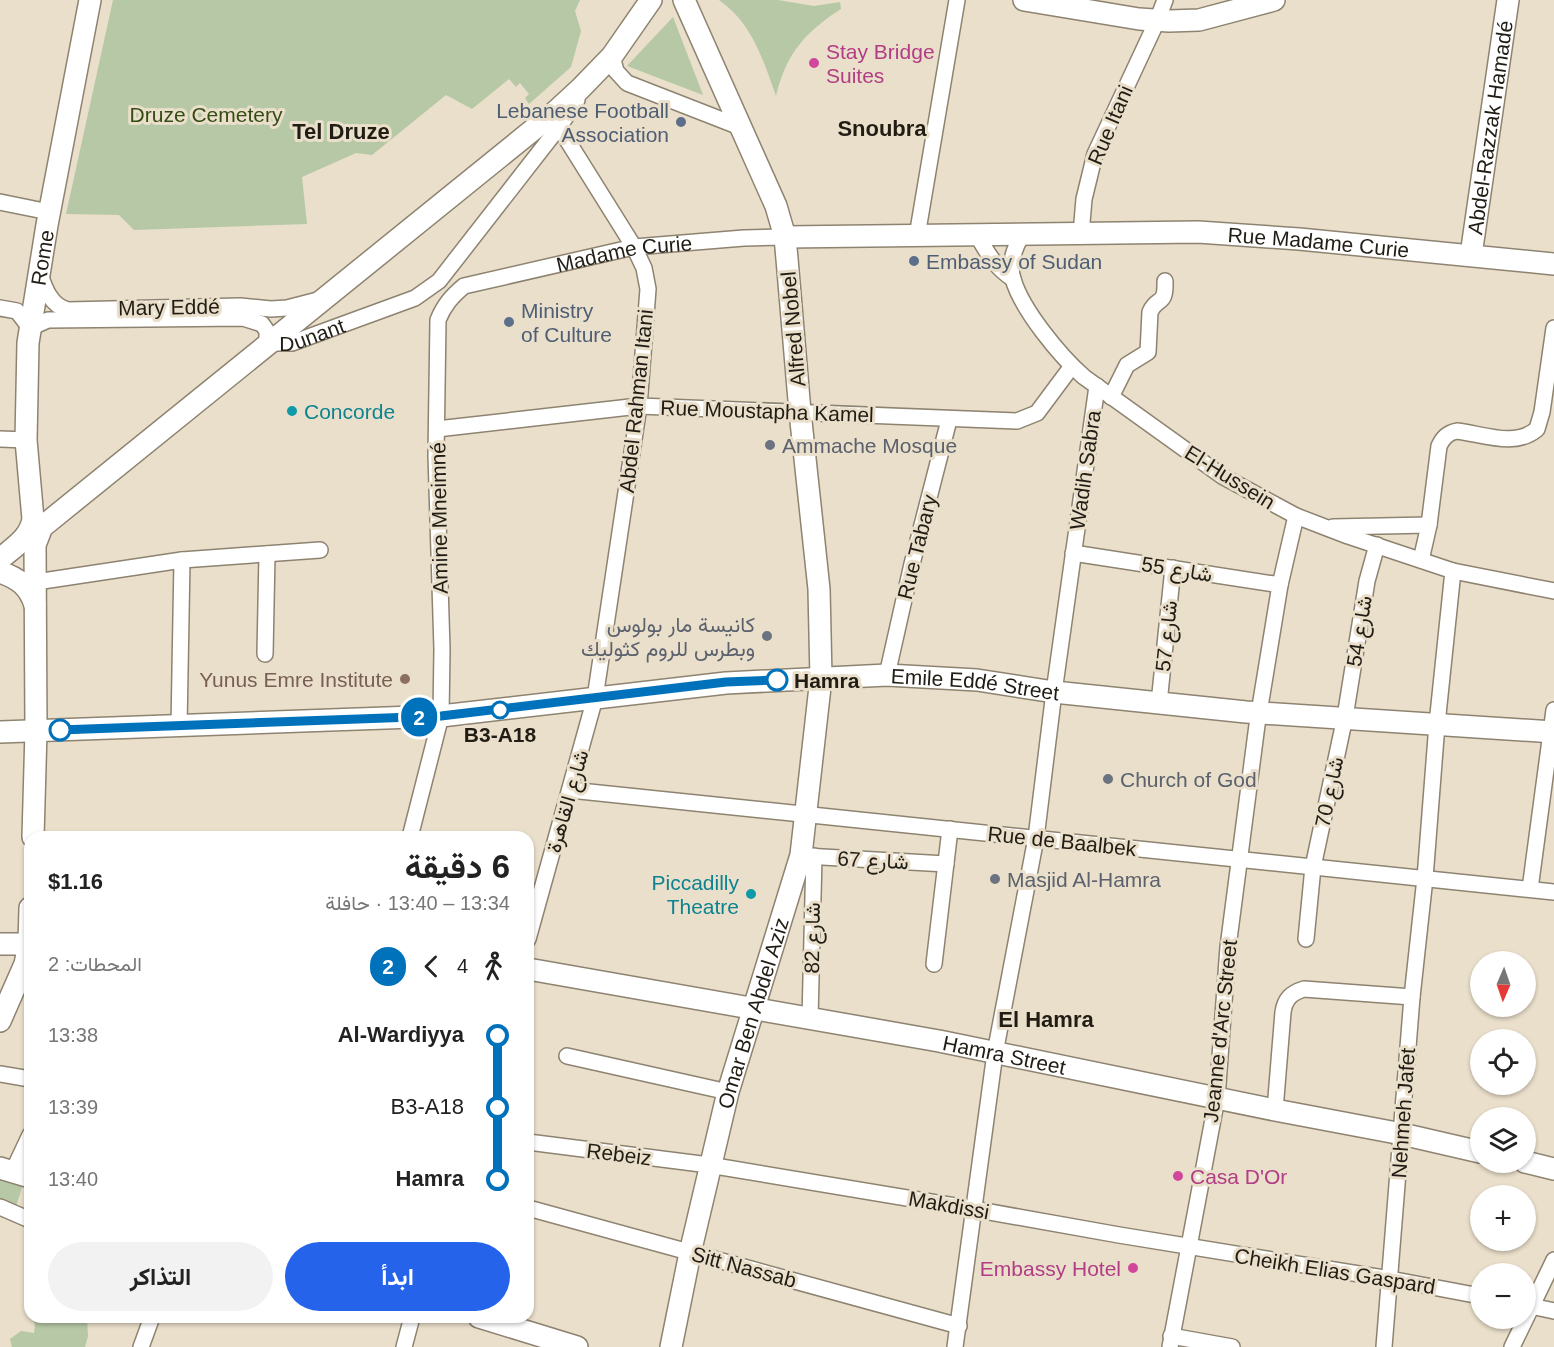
<!DOCTYPE html>
<html lang="ar">
<head>
<meta charset="utf-8">
<style>
	:root { --surface:#fff; --page:#f2f2f2; --text:#222; --muted:#767676; --accent:#2563eb }
	body { margin:0; font-family:Helvetica,Vazirmatn,sans-serif; background:var(--page); color:var(--text); direction:rtl; height:100vh; display:flex; flex-direction:column; font-size:22px; white-space:nowrap }
	* { box-sizing:border-box; margin:0 }
	p { font-size:20px; color:var(--muted) }
	.icon { flex:none; width:33px; height:33px; fill:none; stroke:currentColor; stroke-width:2; stroke-linecap:round; stroke-linejoin:round }
	.map { position:relative; flex:1; overflow:hidden; direction:ltr }
	.details { position:absolute; left:24px; top:831px; width:510px; height:492px; display:flex; flex-direction:column; background:var(--surface); border-radius:18px; box-shadow:0 2px 4px #0004; direction:rtl }
	.details>* { flex:none }
	.badge { padding:0 12px; border-radius:20px; font-size:21px; line-height:39px }
	.needle { width:39px; rotate:182deg }
	.fabs { position:absolute; left:1470px; top:951px; display:grid; gap:12px }
	.fabs a { display:grid; place-items:center; width:66px; height:66px; border-radius:50%; background:var(--surface); box-shadow:0 2px 4px #0004; font-size:30px }
	.map>.badge { position:absolute; translate:-50% -50%; box-shadow:0 0 0 3px #fff }
	.legs { display:flex; align-items:center; gap:9px; height:66px; padding:0 24px; font-size:20px }
	.legs p { margin-inline-start:auto }
	.headline { display:flex; align-items:center; justify-content:space-between; height:102px; padding:0 24px }
	h1 { font-size:33px; font-weight:700; line-height:45px }
	.action { display:flex; gap:12px; margin-top:auto; padding:12px 24px }
	.action a { flex:1; height:69px; border-radius:36px; background:var(--accent); color:#fff; font-size:24px; font-weight:700; line-height:69px; text-align:center }
	.action a+a { background:var(--page); color:var(--text) }
	ul { padding:0 24px; list-style:none }
	li { display:flex; align-items:center; gap:21px; height:72px; font-size:22px }
	li i { display:grid; place-items:center; width:9px; height:100%; margin:0 8px; background:currentColor }
	li i::after { content:''; width:15px; height:15px; margin:-8px; border:4px solid; border-radius:50%; background:var(--surface) }
	li p { margin-inline-start:auto }
	li:first-child i { background:linear-gradient(#0000 50%,currentColor 0) }
	li:last-child i { background:linear-gradient(currentColor 50%,#0000 0) }
	.map>svg:first-child { display:block }
	.green { fill:#b6c8a5 }
	.lines { fill:none; stroke-linecap:round; stroke-linejoin:round }
	.street-casing { stroke:#8d8370; stroke-width:18 }
	.secondary-casing { stroke:#8d8370; stroke-width:24 }
	.street { stroke:#fff; stroke-width:15 }
	.secondary { stroke:#fff; stroke-width:21 }
	.line-1-casing { stroke:#fff; stroke-width:14 }
	.line-1 { stroke:#0072bc; stroke-width:9 }
	.hotel-dot { fill:#d1479c; stroke:#eadfca; stroke-width:2 }
	.service-dot { fill:#5c6f8a; stroke:#eadfca; stroke-width:2 }
	.culture-dot { fill:#0f9aa8; stroke:#eadfca; stroke-width:2 }
	.worship-dot { fill:#6b7280; stroke:#eadfca; stroke-width:2 }
	.education-dot { fill:#8d6e63; stroke:#eadfca; stroke-width:2 }
	.stop-1-dot { fill:#fff; stroke:#0072bc; stroke-width:3 }
	.labels { text-anchor:middle; dominant-baseline:central; stroke-width:6; stroke-linejoin:round; paint-order:stroke }
	.hotel-label { font-size:21px; fill:#b23c85; stroke:#eadfca; text-anchor:start }
	.service-label { font-size:21px; fill:#4e5e75; stroke:#eadfca; text-anchor:start }
	.park-label { font-size:21px; fill:#354d14; stroke:#eadfca }
	.street-label { font-size:21px; fill:#211d15; stroke:#eadfca }
	.culture-label { font-size:21px; fill:#0d838f; stroke:#eadfca; text-anchor:start }
	.worship-label { font-size:21px; fill:#5b616d; stroke:#eadfca; text-anchor:start }
	.education-label { font-size:21px; fill:#785e54; stroke:#eadfca; text-anchor:end }
	.stop-label { font-size:21px; font-weight:bold; fill:#211d15; stroke:#eadfca; text-anchor:start }
	.neighbourhood-label { font-size:22px; font-weight:bold; fill:#211d15; stroke:#eadfca }
</style>
</head>
<body>
<div class="map">
<svg width="1554" height="1347" viewBox="0 0 1554 1347">
	<rect width="100%" height="100%" fill="#eadfca"/>
	<g class="green">
		<path d="M 113,0 L 580,0 L 575,11 L 581,31 L 571,67 L 529,104 L 525,98 L 529,94 L 520,83 L 516,87 L 509,79 L 472,109 L 446,95 L 372,155 L 356,153 L 302,177 L 307,224 L 134,230 L 119,215 L 66,214 Z"/>
		<path d="M 719,0 L 778,0 L 814,6 L 840,2 L 841,9 C 805,32 786,54 776,96 C 763,60 753,24 719,0 Z"/>
		<path d="M 673,17 L 703,95 L 627,66 Z"/>
		<path d="M 0,1177 L 23,1184 L 16,1207 L 0,1200 Z"/>
		<path d="M 32,1317 L 87,1317 L 88,1336 L 85,1347 L 12,1347 L 10,1339 L 21,1331 L 34,1333 L 35,1324 Z"/>
	</g>
	<g class="lines">
		<g class="street-casing">
			<g id="street">
				<path d="M 612,56 L 616,71 L 627,83 L 740,127"/>
				<path d="M 0,202 L 49,212"/>
				<path d="M 1081,234 L 1084,199 L 1095,154 L 1157,21 L 1165,0"/>
				<path d="M 977,235 C 988,254 995,267 1013,279"/>
				<path d="M 1022,235 C 1015,247 1008,264 1013,279 C 1022,310 1060,356 1084,377 L 1222,476 L 1296,516 L 1348,536 L 1453,571 L 1554,591"/>
				<path d="M 917,236 L 957,0"/>
				<path d="M 40,274 C 45,289 51,306 68,310 L 240,306 L 271,309 L 287,308 L 318,300"/>
				<path id="s1" d="M 0,308 L 17,311 L 30,328 L 48,320 L 243,318 L 262,324 L 267,331 L 267,343 L 292,343 L 415,298 L 439,281 L 559,127 L 577,100"/>
				<path d="M 1111,397 L 1127,365 L 1148,352 L 1150,312 C 1157,296 1166,307 1165,281"/>
				<path d="M 437,429 L 639,406 L 1017,421 L 1037,413 L 1072,366"/>
				<path d="M 0,439 L 26,440"/>
				<path d="M 1333,527 L 1429,525"/>
				<path d="M 1073,553 L 1280,585"/>
				<path d="M 1421,560 L 1429,525 L 1439,446 C 1443,438 1447,433 1457,431 C 1483,434 1515,448 1537,429 L 1542,412 L 1554,328"/>
				<path d="M 36,582 L 182,560 L 320,550"/>
				<path d="M 265,654 L 267,554"/>
				<path d="M 887,675 L 912,564 L 949,420"/>
				<path d="M 1159,703 L 1173,568"/>
				<path d="M 179,727 L 182,560"/>
				<path d="M 570,790 L 1554,892"/>
				<path id="s2" d="M 410,837 L 441,716 L 442,649 L 436,455 L 438,320 C 444,305 452,296 464,286 L 634,247 L 744,238 L 785,237"/>
				<path d="M 805,856 L 946,864"/>
				<path d="M 1530,889 L 1554,710"/>
				<path d="M 528,939 L 595,698 L 639,406 L 648,289 L 644,268 L 634,247 L 559,127"/>
				<path d="M 1306,939 L 1313,867 L 1345,717 L 1367,581 L 1377,545"/>
				<path d="M 934,964 L 950,829"/>
				<path d="M 810,1019 L 814,856"/>
				<path d="M 567,1056 L 728,1092"/>
				<path d="M 0,1074 L 30,1079"/>
				<path d="M 1275,1110 L 1283,1012 C 1285,999 1291,993 1304,989 L 1412,997"/>
				<path d="M 528,1142 L 709,1165 L 973,1209 L 1119,1235 L 1390,1279 L 1480,1296"/>
				<path d="M 13,1171 L 30,1135"/>
				<path d="M 0,1207 L 30,1220"/>
				<path d="M 528,1208 L 959,1326"/>
				<path d="M 1526,1305 L 1554,1311"/>
				<path d="M 1171,1336 L 1232,1347"/>
				<path d="M 141,1347 L 152,1317"/>
				<path d="M 404,1347 L 412,1317"/>
				<path d="M 955,1347 L 995,1053 L 1036,838 L 1054,692 L 1097,386"/>
				<path d="M 1170,1347 L 1217,1098 L 1228,947 L 1257,725 L 1280,585 L 1296,516"/>
				<path d="M 1384,1347 L 1412,997 L 1425,878 L 1437,724 L 1453,571"/>
				<path d="M 1512,1347 L 1554,1260"/>
			</g>
		</g>
		<g class="secondary-casing">
			<g id="secondary">
				<path d="M 1024,0 L 1139,19 L 1169,21 L 1199,20 L 1274,0"/>
				<path id="s3" d="M 785,237 L 1198,232 L 1299,239 L 1554,264"/>
				<path id="s4" d="M 1471,255 L 1508,0"/>
				<path id="s5" d="M 0,559 C 14,547 30,538 33,519 L 26,440 L 28,343 L 47,225 L 90,0"/>
				<path d="M 0,572 C 18,578 29,586 35,605"/>
				<path id="s6" d="M 0,732 L 441,716 L 726,683 L 887,675 L 977,680 L 1054,692 L 1246,712 L 1554,732"/>
				<path d="M 33,837 L 36,731 L 35,545 L 42,527 L 555,112 L 580,89 L 612,56 L 651,0"/>
				<path d="M 0,944 L 30,944"/>
				<path id="s7" d="M 528,969 L 939,1041 L 1275,1110 L 1402,1134 L 1480,1152"/>
				<path d="M 0,1021 L 25,964 L 29,944 L 30,908"/>
				<path d="M 1525,1162 L 1554,1169"/>
				<path d="M 0,1168 L 30,1177"/>
				<path d="M 479,1317 L 577,1347"/>
				<path id="s8" d="M 671,1347 L 690,1253 L 728,1092 L 801,855 L 821,678 L 819,589 L 800,412 L 787,259 L 785,237 L 776,206 L 684,0"/>
			</g>
		</g>
		<use href="#street" class="street"/>
		<use href="#secondary" class="secondary"/>
	</g>
	<g class="lines">
		<g class="line-1-casing">
			<path id="line-1" d="M 60,730 L 441,716 L 726,682 L 777,680"/>
		</g>
		<use href="#line-1" class="line-1"/>
	</g>
	<g class="hotel-dot">
		<circle cx="814" cy="63" r="6"/>
		<circle cx="1178" cy="1176" r="6"/>
		<circle cx="1133" cy="1268" r="6"/>
	</g>
	<g class="service-dot">
		<circle cx="681" cy="122" r="6"/>
		<circle cx="914" cy="261" r="6"/>
		<circle cx="509" cy="322" r="6"/>
	</g>
	<g class="culture-dot">
		<circle cx="292" cy="411" r="6"/>
		<circle cx="751" cy="894" r="6"/>
	</g>
	<g class="worship-dot">
		<circle cx="770" cy="445" r="6"/>
		<circle cx="767" cy="636" r="6"/>
		<circle cx="1108" cy="779" r="6"/>
		<circle cx="995" cy="879" r="6"/>
	</g>
	<circle class="education-dot" cx="405" cy="679" r="6"/>
	<g class="stop-1-dot">
		<circle cx="777" cy="680" r="10"/>
		<circle cx="500" cy="710" r="8"/>
		<circle cx="60" cy="730" r="10"/>
	</g>
	<g class="labels">
		<g class="hotel-label">
			<text x="826" y="51">Stay Bridge<tspan x="826" dy="24">Suites</tspan></text>
			<text x="1190" y="1176">Casa D'Or</text>
			<text x="1121" y="1268" text-anchor="end">Embassy Hotel</text>
		</g>
		<g class="service-label">
			<text x="669" y="110" text-anchor="end">Lebanese Football<tspan x="669" dy="24">Association</tspan></text>
			<text x="926" y="261">Embassy of Sudan</text>
			<text x="521" y="310">Ministry<tspan x="521" dy="24">of Culture</tspan></text>
		</g>
		<g class="park-label">
			<text x="206" y="114">Druze Cemetery</text>
		</g>
		<g class="street-label">
			<text transform="translate(1110 125) rotate(-67)">Rue Itani</text>
			<text stroke="none"><textPath href="#s4" startOffset="129">Abdel-Razzak Hamadé</textPath></text>
			<text stroke="none"><textPath href="#s3" startOffset="534">Rue Madame Curie</textPath></text>
			<text stroke="none"><textPath href="#s2" startOffset="728">Madame Curie</textPath></text>
			<text stroke="none"><textPath href="#s5" startOffset="316">Rome</textPath></text>
			<text transform="translate(169 307) rotate(-1)">Mary Eddé</text>
			<text transform="translate(793 329) rotate(-95)">Alfred Nobel</text>
			<text stroke="none"><textPath href="#s1" startOffset="340">Dunant</textPath></text>
			<text transform="translate(636 401) rotate(-84)">Abdel Rahman Itani</text>
			<text transform="translate(767 411) rotate(2)">Rue Moustapha Kamel</text>
			<text transform="translate(1085 470) rotate(-82)">Wadih Sabra</text>
			<text transform="translate(1230 477) rotate(32)">El-Hussein</text>
			<text transform="translate(439 518) rotate(-91)">Amine Mneimné</text>
			<text transform="translate(917 547) rotate(-76)">Rue Tabary</text>
			<text transform="translate(1177 569) rotate(9)">شارع 55</text>
			<text transform="translate(1359 631) rotate(-81)">شارع 54</text>
			<text transform="translate(1166 636) rotate(-84)">شارع 57</text>
			<text stroke="none"><textPath href="#s6" startOffset="978">Emile Eddé Street</textPath></text>
			<text transform="translate(1329 792) rotate(-78)">شارع 70</text>
			<text transform="translate(567 801) rotate(-74)">شارع القاهرة</text>
			<text transform="translate(1062 841) rotate(6)">Rue de Baalbek</text>
			<text transform="translate(873 860) rotate(3)">شارع 67</text>
			<text transform="translate(812 938) rotate(-89)">شارع 82</text>
			<text stroke="none"><textPath href="#s8" startOffset="344">Omar Ben Abdel Aziz</textPath></text>
			<text transform="translate(1220 1031) rotate(-84)">Jeanne d'Arc Street</text>
			<text stroke="none"><textPath href="#s7" startOffset="484">Hamra Street</textPath></text>
			<text transform="translate(1403 1113) rotate(-86)">Nehmeh Jafet</text>
			<text transform="translate(619 1154) rotate(7)">Rebeiz</text>
			<text transform="translate(949 1205) rotate(10)">Makdissi</text>
			<text transform="translate(744 1267) rotate(15)">Sitt Nassab</text>
			<text transform="translate(1335 1271) rotate(9)">Cheikh Elias Gaspard</text>
		</g>
		<g class="culture-label">
			<text x="304" y="411">Concorde</text>
			<text x="739" y="882" text-anchor="end">Piccadilly<tspan x="739" dy="24">Theatre</tspan></text>
		</g>
		<g class="worship-label">
			<text x="782" y="445">Ammache Mosque</text>
			<text x="755" y="624" text-anchor="end">كانيسة مار بولوس<tspan x="755" dy="24">وبطرس للروم كثوليك</tspan></text>
			<text x="1120" y="779">Church of God</text>
			<text x="1007" y="879">Masjid Al-Hamra</text>
		</g>
		<g class="education-label">
			<text x="393" y="679">Yunus Emre Institute</text>
		</g>
		<g class="stop-label">
			<text x="794" y="680">Hamra</text>
			<text x="500" y="734" text-anchor="middle">B3-A18</text>
		</g>
		<g class="neighbourhood-label">
			<text x="882" y="128">Snoubra</text>
			<text x="341" y="131">Tel Druze</text>
			<text x="1046" y="1019">El Hamra</text>
		</g>
	</g>
</svg>
<div class="fabs">
<a><svg class="needle" viewBox="-14 -14 28 28"><path d="M0-13l5 13h-10z" fill="#e53935"/><path d="M0 13l5-13h-10z" fill="#767676"/></svg></a>
<a><svg class="icon" aria-label="locate" viewBox="0 0 24 24"><circle cx="12" cy="12" r="6"/><path d="M12 2v4M12 18v4M2 12h4M18 12h4"/></svg></a>
<a><svg class="icon" aria-label="layers" viewBox="0 0 24 24"><path d="M12 4l9 5-9 5-9-5zM3 14l9 5 9-5"/></svg></a>
<a>+</a>
<a>−</a>
</div>
<b class="badge" style="left:419px;top:717px;background:#0072bc;color:#fff">2</b>
<section class="details">
<div class="headline"><div><h1>6 دقيقة</h1><p>13:34 – 13:40 · حافلة</p></div><b>$1.16</b></div>
<div class="legs"><svg class="icon" aria-label="walk" viewBox="0 0 24 24"><circle cx="13" cy="4" r="2"/><path d="M13 8l-2 6 4 7M11 14l-3 7M7 12l3-4h3l4 4"/></svg>4<svg class="icon" aria-label="back" viewBox="0 0 24 24"><path d="M15 5l-7 7 7 7"/></svg><b class="badge" style="background:#0072bc;color:#fff">2</b><p>المحطات: 2</p></div>
<ul>
<li><i style="color:#0072bc"></i><b>Al-Wardiyya</b><p>13:38</p></li>
<li><i style="color:#0072bc"></i><span>B3-A18</span><p>13:39</p></li>
<li><i style="color:#0072bc"></i><b>Hamra</b><p>13:40</p></li>
</ul>
<div class="action"><a>ابدأ</a><a>التذاكر</a></div>
</section>
</div>
</body>
</html>
